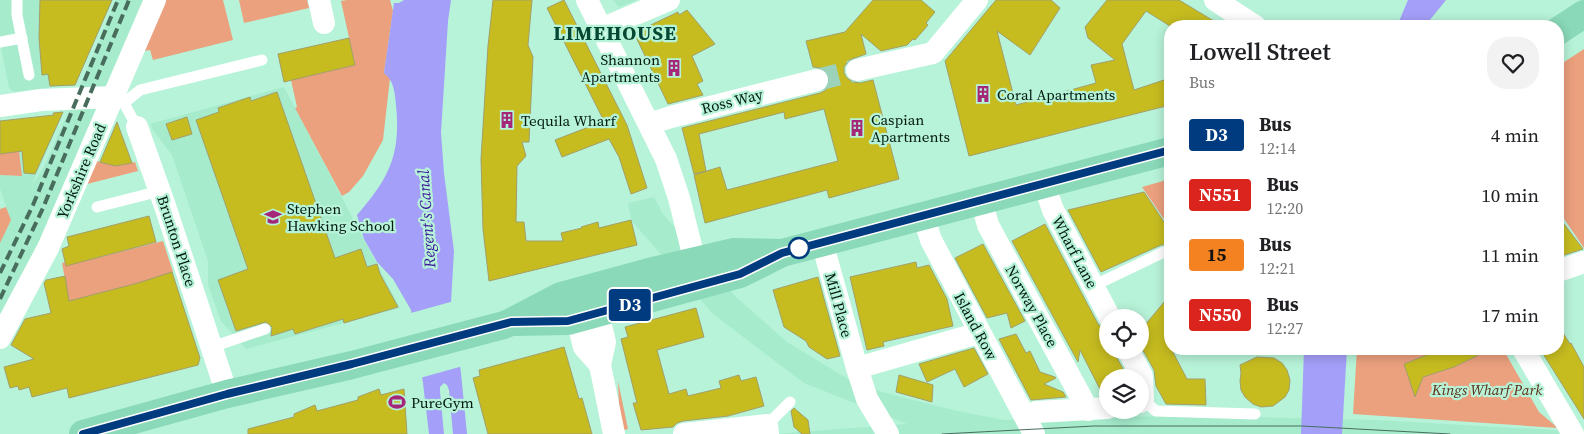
<!DOCTYPE html>
<html lang="en">
<head>
<meta charset="utf-8">
<style>
	:root { --surface:#fff; --page:#f2f2f2; --text:#202124; --muted:#757577 }
	body { margin:0; font-family:"Source Serif 4",serif; background:var(--page); color:var(--text); height:100vh; display:flex; flex-direction:column; font-size:19px; white-space:nowrap }
	* { box-sizing:border-box; margin:0 }
	p { font-size:16px; color:var(--muted) }
	.icon { flex:none; width:28px; height:28px; fill:none; stroke:currentColor; stroke-width:2; stroke-linecap:round; stroke-linejoin:round }
	.map { position:relative; flex:1; overflow:hidden }
	.sheet { position:absolute; left:1164px; top:20px; width:400px; height:335px; display:flex; flex-direction:column; background:var(--surface); border-radius:20px; box-shadow:0 2px 12px #0003 }
	.sheet>* { flex:none }
	.badge { padding:0 10px; border-radius:4px; font-size:18px; line-height:32px }
	.controls { position:absolute; left:1099px; top:309px; display:grid; gap:10px }
	.controls a { display:grid; place-items:center; width:50px; height:50px; border-radius:50%; background:var(--surface); box-shadow:0 2px 12px #0003; font-size:25px }
	.map>.badge { position:absolute; translate:-50% -50%; box-shadow:0 0 0 2px #fff }
	.round { display:grid; place-items:center; flex:none; width:52px; height:52px; border-radius:20px; background:var(--page) }
	.summary { display:flex; align-items:center; justify-content:space-between; height:85px; padding:0 25px }
	h1 { font-size:24px; font-weight:600; line-height:38px }
	ul { padding:0; list-style:none }
	li { display:flex; align-items:center; gap:15px; height:60px; padding:0 25px }
	li div { flex:1 }
	li b { display:block; font-size:19px }
	li em { font-style:normal }
	li .badge { min-width:55px; font-weight:700; text-align:center }
	.map>svg:first-child { display:block }
	.built { fill:#a5ebcc }
	.green { fill:#eba07e }
	.water { fill:#a49ff8 }
	.pier { fill:#b7f3d8 }
	.building { fill:#c6bc20; stroke:#a29f6b }
	.lines { fill:none; stroke-linecap:round; stroke-linejoin:round }
	.street-tunnel { stroke:#9cd2ba; stroke-width:22; stroke-dasharray:22 11; stroke-linecap:butt }
	.lane { stroke:#fff; stroke-width:11 }
	.street { stroke:#fff; stroke-width:22 }
	.highway { stroke:#8ad9b8; stroke-width:28 }
	.tram { stroke:#486d5d; stroke-width:1 }
	.rail { stroke:#486d5d; stroke-width:4; stroke-dasharray:10 5; stroke-linecap:butt }
	.line-casing { stroke:#fff; stroke-width:11 }
	.line { stroke:#003b80; stroke-width:8 }
	.stop-dot { fill:#fff; stroke:#003b80; stroke-width:2.5 }
	.labels { text-anchor:middle; dominant-baseline:central; stroke-width:4.5; stroke-linejoin:round; paint-order:stroke }
	.poi-label { font-size:15px; fill:#031a11; stroke:#b7f3d8; text-anchor:start }
	.street-label { font-size:15px; fill:#031a11; stroke:#b7f3d8 }
	.park-label { font-size:15px; font-style:italic; fill:#5b2d16; stroke:#b7f3d8 }
	.water-label { font-size:16px; font-style:italic; fill:#3d1699; stroke:#b7f3d8 }
	.district-label { font-size:20px; font-weight:bold; letter-spacing:1px; fill:#054732; stroke:#b7f3d8 }
</style>
</head>
<body>
<div class="map">
<svg width="1584" height="434" viewBox="0 0 1584 434">
	<rect width="100%" height="100%" fill="#b7f3d8"/>
	<g class="built">
		<path d="M 0,0 L 112,0 L 75,84 L 14,92 L 9,88 L 0,42 Z"/>
		<path d="M 116,0 L 147,0 L 129,47 L 0,326 L 0,241 L 11,220 L 0,189 L 0,175 L 22,176 L 15,120 L 63,114 L 31,187 L 44,167 L 98,45 Z"/>
		<path d="M 613,0 L 637,0 L 619,7 Z"/>
		<path d="M 284,87 L 400,308 L 246,349 L 221,321 L 208,285 L 208,261 L 172,155 L 153,130 L 150,124 Z"/>
		<path d="M 654,197 L 663,214 L 736,297 L 787,342 L 848,379 L 882,392 L 953,410 L 1004,420 L 1085,417 L 1210,416 L 1376,420 L 1553,430 L 1584,434 L 774,434 L 907,424 L 804,383 L 713,314 L 631,220 L 628,203 Z"/>
	</g>
	<g class="green">
		<path d="M 166,0 L 223,0 L 233,40 L 153,60 L 150,50 L 144,51 Z"/>
		<path d="M 239,0 L 307,0 L 309,8 L 244,23 Z"/>
		<path d="M 347,0 L 390,0 L 393,11 L 384,73 L 390,78 L 383,140 L 363,176 L 349,192 L 342,196 L 295,108 L 297,107 L 291,80 L 355,65 L 341,1 Z"/>
		<path d="M 1584,49 L 1584,248 L 1558,210 L 1558,66 Z"/>
		<path d="M 19,151 L 22,176 L 0,175 L 0,154 Z"/>
		<path d="M 97,161 L 115,166 L 135,162 L 138,171 L 87,184 Z"/>
		<path d="M 1170,179 L 1170,228 L 1142,187 Z"/>
		<path d="M 6,207 L 11,220 L 0,243 L 0,209 Z"/>
		<path d="M 163,241 L 173,272 L 152,280 L 69,301 L 62,263 L 72,261 L 73,264 Z"/>
		<path d="M 1357,349 L 1442,349 L 1404,364 L 1413,389 L 1419,387 L 1423,377 L 1454,367 L 1491,349 L 1503,349 L 1539,412 L 1558,428 L 1353,414 Z"/>
		<path d="M 618,381 L 628,429 L 620,431 Z"/>
	</g>
	<g class="water">
		<path d="M 404,0 L 451,0 L 448,21 L 441,133 L 444,173 L 454,251 L 451,303 L 461,373 L 467,434 L 453,434 L 449,390 L 447,385 L 444,383 L 440,387 L 440,392 L 444,434 L 429,434 L 423,383 L 411,310 L 393,279 L 377,262 L 364,239 L 357,215 C 389,178 401,155 396,105 C 395,94 394,80 384,73 L 394,3 L 399,3 Z"/>
		<path d="M 1408,0 L 1446,0 L 1425,26 L 1397,26 Z"/>
		<path d="M 1304,349 L 1347,349 L 1342,434 L 1301,434 Z"/>
	</g>
	<path class="pier" d="M 454,301 L 463,366 L 420,378 L 411,313 Z"/>
	<g class="building">
		<path d="M 40,0 L 112,0 L 75,85 L 50,86 L 48,74 L 42,75 L 39,38 Z"/>
		<path d="M 493,0 L 532,0 L 528,45 L 533,57 L 529,142 L 522,142 L 526,156 L 517,166 L 516,222 L 524,222 L 526,241 L 563,241 L 561,233 L 582,228 L 581,227 L 598,222 L 599,228 L 631,220 L 637,245 L 489,281 L 483,229 L 481,159 L 488,46 Z"/>
		<path d="M 564,0 L 627,125 L 647,188 L 631,194 L 619,157 L 609,139 L 562,157 L 555,140 L 604,121 L 547,8 Z"/>
		<path d="M 873,0 L 921,0 L 935,12 L 926,23 L 928,25 L 915,40 L 913,39 L 907,45 L 881,51 L 861,34 L 866,54 L 849,60 L 844,67 L 844,73 L 847,78 L 853,82 L 860,83 L 873,80 L 899,179 L 829,198 L 827,190 L 705,223 L 694,175 L 720,167 L 727,190 L 838,161 L 824,109 L 785,119 L 784,112 L 699,134 L 706,171 L 694,174 L 682,128 L 820,93 L 826,90 L 830,83 L 830,76 L 826,71 L 821,68 L 813,67 L 806,41 L 845,32 Z"/>
		<path d="M 996,0 L 1051,0 L 1060,8 L 1030,55 L 997,31 L 1016,105 L 1096,83 L 1091,65 L 1115,60 L 1088,38 L 1085,27 L 1107,0 L 1179,0 L 1222,26 L 1170,26 L 1146,11 L 1122,44 L 1134,90 L 1170,78 L 1170,105 L 969,156 L 945,61 Z"/>
		<path d="M 687,10 L 715,44 L 692,56 L 703,81 L 697,84 L 703,95 L 668,104 L 634,33 L 678,12 L 679,15 Z"/>
		<path d="M 349,38 L 355,65 L 284,82 L 278,54 Z"/>
		<path d="M 277,92 L 335,258 L 361,249 L 367,267 L 377,264 L 380,274 L 398,307 L 344,323 L 343,319 L 295,334 L 293,329 L 271,336 L 272,327 L 266,322 L 236,331 L 218,280 L 248,269 L 196,120 L 219,112 L 218,108 L 250,97 L 251,101 Z"/>
		<path d="M 63,112 L 35,174 L 24,173 L 22,151 L 0,154 L 0,121 L 54,115 L 53,113 Z"/>
		<path d="M 187,117 L 192,134 L 172,140 L 166,124 Z"/>
		<path d="M 117,122 L 132,163 L 115,166 L 100,162 Z"/>
		<path d="M 1144,192 L 1170,231 L 1170,244 L 1161,245 L 1101,272 L 1068,210 Z"/>
		<path d="M 149,216 L 156,242 L 66,266 L 62,249 L 69,246 L 67,237 Z"/>
		<path d="M 1558,216 L 1583,249 L 1558,257 Z"/>
		<path d="M 1045,224 L 1098,324 L 1103,329 L 1108,331 L 1108,350 L 1115,350 L 1116,356 L 1128,378 L 1108,378 L 1108,395 L 1103,395 L 1080,350 L 1078,362 L 1012,241 Z"/>
		<path d="M 983,244 L 1025,321 L 1011,328 L 1007,313 L 987,318 L 955,258 Z"/>
		<path d="M 916,262 L 917,268 L 929,265 L 947,299 L 953,326 L 883,342 L 884,346 L 867,350 L 850,277 Z"/>
		<path d="M 172,272 L 200,358 L 198,365 L 69,398 L 67,388 L 32,397 L 29,387 L 19,390 L 18,386 L 10,388 L 4,367 L 34,359 L 11,345 L 25,319 L 51,313 L 44,283 L 46,280 L 65,276 L 69,301 L 138,283 Z"/>
		<path d="M 818,277 L 840,356 L 827,359 L 809,347 L 806,341 L 784,327 L 773,290 Z"/>
		<path d="M 1170,295 L 1170,332 L 1165,337 L 1187,379 L 1205,379 L 1206,405 L 1166,404 L 1156,386 L 1154,370 L 1140,345 L 1140,331 Z"/>
		<path d="M 696,308 L 704,337 L 657,350 L 669,394 L 686,389 L 688,396 L 721,388 L 719,381 L 739,375 L 741,381 L 756,377 L 764,406 L 728,416 L 683,421 L 677,423 L 673,427 L 641,430 L 633,403 L 637,403 L 621,339 L 628,337 L 625,327 Z"/>
		<path d="M 1558,325 L 1570,344 L 1571,343 L 1584,367 L 1584,419 L 1540,349 L 1558,349 Z"/>
		<path d="M 1016,334 L 1026,353 L 1030,351 L 1040,372 L 1055,377 L 1056,378 L 1044,384 L 1063,392 L 1066,397 L 1031,400 L 999,339 Z"/>
		<path d="M 564,347 L 579,399 L 582,398 L 592,434 L 488,434 L 473,378 L 480,376 L 479,370 Z"/>
		<path d="M 974,348 L 988,374 L 964,387 L 955,369 L 927,382 L 919,364 Z"/>
		<path d="M 1442,349 L 1491,349 L 1454,367 L 1423,377 L 1415,397 L 1404,364 Z"/>
		<path d="M 1257,357 L 1274,358 L 1282,363 L 1287,370 L 1290,380 L 1289,390 L 1285,397 L 1273,406 L 1261,407 L 1253,404 L 1245,397 L 1241,390 L 1240,381 L 1241,373 L 1240,365 Z"/>
		<path d="M 899,375 L 933,385 L 932,402 L 896,392 Z"/>
		<path d="M 379,389 L 381,395 L 404,389 L 407,434 L 248,434 L 248,429 L 294,417 L 294,414 L 315,405 L 317,411 L 358,400 L 358,397 Z"/>
		<path d="M 794,408 L 808,420 L 810,434 L 802,434 L 794,427 L 791,411 Z"/>
	</g>
	<g class="lines">
		<path class="street-tunnel" d="M 817,80 L 857,70"/>
		<g class="lane">
			<path d="M 17,0 L 17,15 L 29,75"/>
			<path d="M 0,42 L 22,38"/>
			<path d="M 119,100 L 124,103 L 137,127"/>
			<path d="M 124,103 L 140,90 L 262,60"/>
			<path d="M 97,207 L 160,191"/>
			<path d="M 1093,286 L 1164,252"/>
			<path d="M 212,347 L 265,329"/>
			<path d="M 1143,400 L 1156,411 L 1255,414"/>
			<path d="M 767,425 L 790,402"/>
		</g>
		<g class="street">
			<path d="M 319,0 L 324,23"/>
			<path d="M 587,0 L 666,159 L 679,198 L 699,278"/>
			<path d="M 1215,0 L 1255,26"/>
			<path d="M 601,29 L 669,0"/>
			<path d="M 857,70 L 933,53 L 977,0"/>
			<path d="M 0,106 L 41,100 L 113,97"/>
			<path d="M 649,124 L 671,117 L 817,80"/>
			<path d="M 137,127 L 165,206 L 227,394"/>
			<path d="M 1044,184 L 1053,210 L 1110,318"/>
			<path d="M 981,200 L 988,225 L 1088,410"/>
			<path d="M 923,215 L 931,240 L 1034,434"/>
			<path d="M 822,242 L 857,368 L 979,333"/>
			<path d="M 1558,271 L 1584,262"/>
			<path d="M 585,305 L 577,319 L 584,347 L 600,365"/>
			<path d="M 598,313 L 605,342 L 600,365 L 614,434"/>
			<path d="M 0,338 L 48,248 L 155,0"/>
			<path d="M 1523,349 L 1573,434"/>
			<path d="M 1128,350 L 1142,376 L 1143,400 L 1140,402"/>
			<path d="M 857,368 L 867,399 L 888,434"/>
			<path d="M 1036,412 L 1108,408"/>
			<path d="M 684,434 L 767,425 L 768,434"/>
		</g>
		<g class="highway">
			<path d="M 1558,31 L 1584,14"/>
			<path d="M 515,322 L 568,321 L 740,274 L 782,253 L 1170,151"/>
			<path d="M 83,434 L 227,394 L 352,365 L 504,325 L 511,322 L 561,296 L 649,272 L 734,252 L 782,253"/>
		</g>
		<path class="tram" d="M 942,434 L 1094,426 L 1302,426 L 1450,434"/>
		<g class="rail">
			<path d="M 0,273 L 33,205 L 118,0"/>
			<path d="M 0,299 L 43,208 L 129,0"/>
		</g>
	</g>
	<g class="lines">
		<g class="line-casing">
			<path id="line" d="M 83,434 L 227,394 L 352,364 L 511,322 L 568,321 L 740,274 L 782,253 L 1170,150"/>
		</g>
		<use href="#line" class="line"/>
	</g>
	<defs>
		<g id="building-bare" transform="scale(1.35)"><path d="M-4-6H4V6H1V3H-1V6H-4ZM-2.5-4.3h1.7v1.8h-1.7ZM.8-4.3h1.7v1.8H.8ZM-2.5-1h1.7V.8h-1.7ZM.8-1h1.7V.8H.8Z" fill="#a42779" stroke="#b7f3d8" stroke-width="2.5" paint-order="stroke"/></g>
		<g id="school-bare" transform="scale(1.35)"><path d="M0-5L7-2L0 1L-7-2ZM-4 1L0 2.5L4 1V4Q0 6-4 4Z" fill="#a42779" stroke="#b7f3d8" stroke-width="2.5" paint-order="stroke"/></g>
		<g id="stadium-bare" transform="scale(1.35)"><path d="M0-5a6.5 5 0 1 0 0 10a6.5 5 0 1 0 0-10ZM-3.5-1.8h7v3.6h-7Z" fill="#a42779" stroke="#b7f3d8" stroke-width="2.5" paint-order="stroke"/></g>
	</defs>
	<g fill-rule="evenodd">
		<use href="#building-bare" x="674" y="68"/>
		<use href="#building-bare" x="983" y="94"/>
		<use href="#building-bare" x="507" y="120"/>
		<use href="#building-bare" x="857" y="128"/>
		<use href="#school-bare" x="273" y="217"/>
		<use href="#stadium-bare" x="397" y="402"/>
	</g>
	<circle class="stop-dot" cx="799" cy="248" r="10"/>
	<g class="labels">
		<g class="poi-label">
			<text x="660" y="59" text-anchor="end">Shannon<tspan x="660" dy="17">Apartments</tspan></text>
			<text x="997" y="94">Coral Apartments</text>
			<text x="871" y="119">Caspian<tspan x="871" dy="17">Apartments</tspan></text>
			<text x="521" y="120">Tequila Wharf</text>
			<text x="287" y="208">Stephen<tspan x="287" dy="17">Hawking School</tspan></text>
			<text x="411" y="402">PureGym</text>
		</g>
		<g class="street-label">
			<text transform="translate(732 101) rotate(-14)">Ross Way</text>
			<text transform="translate(81 171) rotate(-67)">Yorkshire Road</text>
			<text transform="translate(177 241) rotate(72)">Brunton Place</text>
			<text transform="translate(1075 252) rotate(62)">Wharf Lane</text>
			<text transform="translate(839 305) rotate(75)">Mill Place</text>
			<text transform="translate(1032 306) rotate(61)">Norway Place</text>
			<text transform="translate(976 326) rotate(62)">Island Row</text>
		</g>
		<g class="park-label">
			<text x="1487" y="389">Kings Wharf Park</text>
		</g>
		<g class="water-label">
			<text transform="translate(426 219) rotate(-94)">Regent's Canal</text>
		</g>
		<g class="district-label">
			<text x="615" y="33">LIMEHOUSE</text>
		</g>
	</g>
</svg>
<div class="controls">
<a><svg class="icon" aria-label="locate" viewBox="0 0 24 24"><circle cx="12" cy="12" r="6"/><path d="M12 2v4M12 18v4M2 12h4M18 12h4"/></svg></a>
<a><svg class="icon" aria-label="layers" viewBox="0 0 24 24"><path d="M12 4l9 5-9 5-9-5zM3 14l9 5 9-5"/></svg></a>
</div>
<b class="badge" style="left:630px;top:305px;background:#003b80;color:#fff">D3</b>
<section class="sheet">
<div class="summary"><div><h1>Lowell Street</h1><p>Bus</p></div><a class="round"><svg class="icon" aria-label="heart" viewBox="0 0 24 24"><path d="M12 20l-8-8c-3-5 5-10 8-4 3-6 11-1 8 4z"/></svg></a></div>
<ul>
<li><span class="badge" style="background:#003b80;color:#fff">D3</span><div><b>Bus</b><p>12:14</p></div><em>4 min</em></li>
<li><span class="badge" style="background:#dc241f;color:#fff">N551</span><div><b>Bus</b><p>12:20</p></div><em>10 min</em></li>
<li><span class="badge" style="background:#f58220;color:#111">15</span><div><b>Bus</b><p>12:21</p></div><em>11 min</em></li>
<li><span class="badge" style="background:#dc241f;color:#fff">N550</span><div><b>Bus</b><p>12:27</p></div><em>17 min</em></li>
</ul>
</section>
</div>
</body>
</html>
